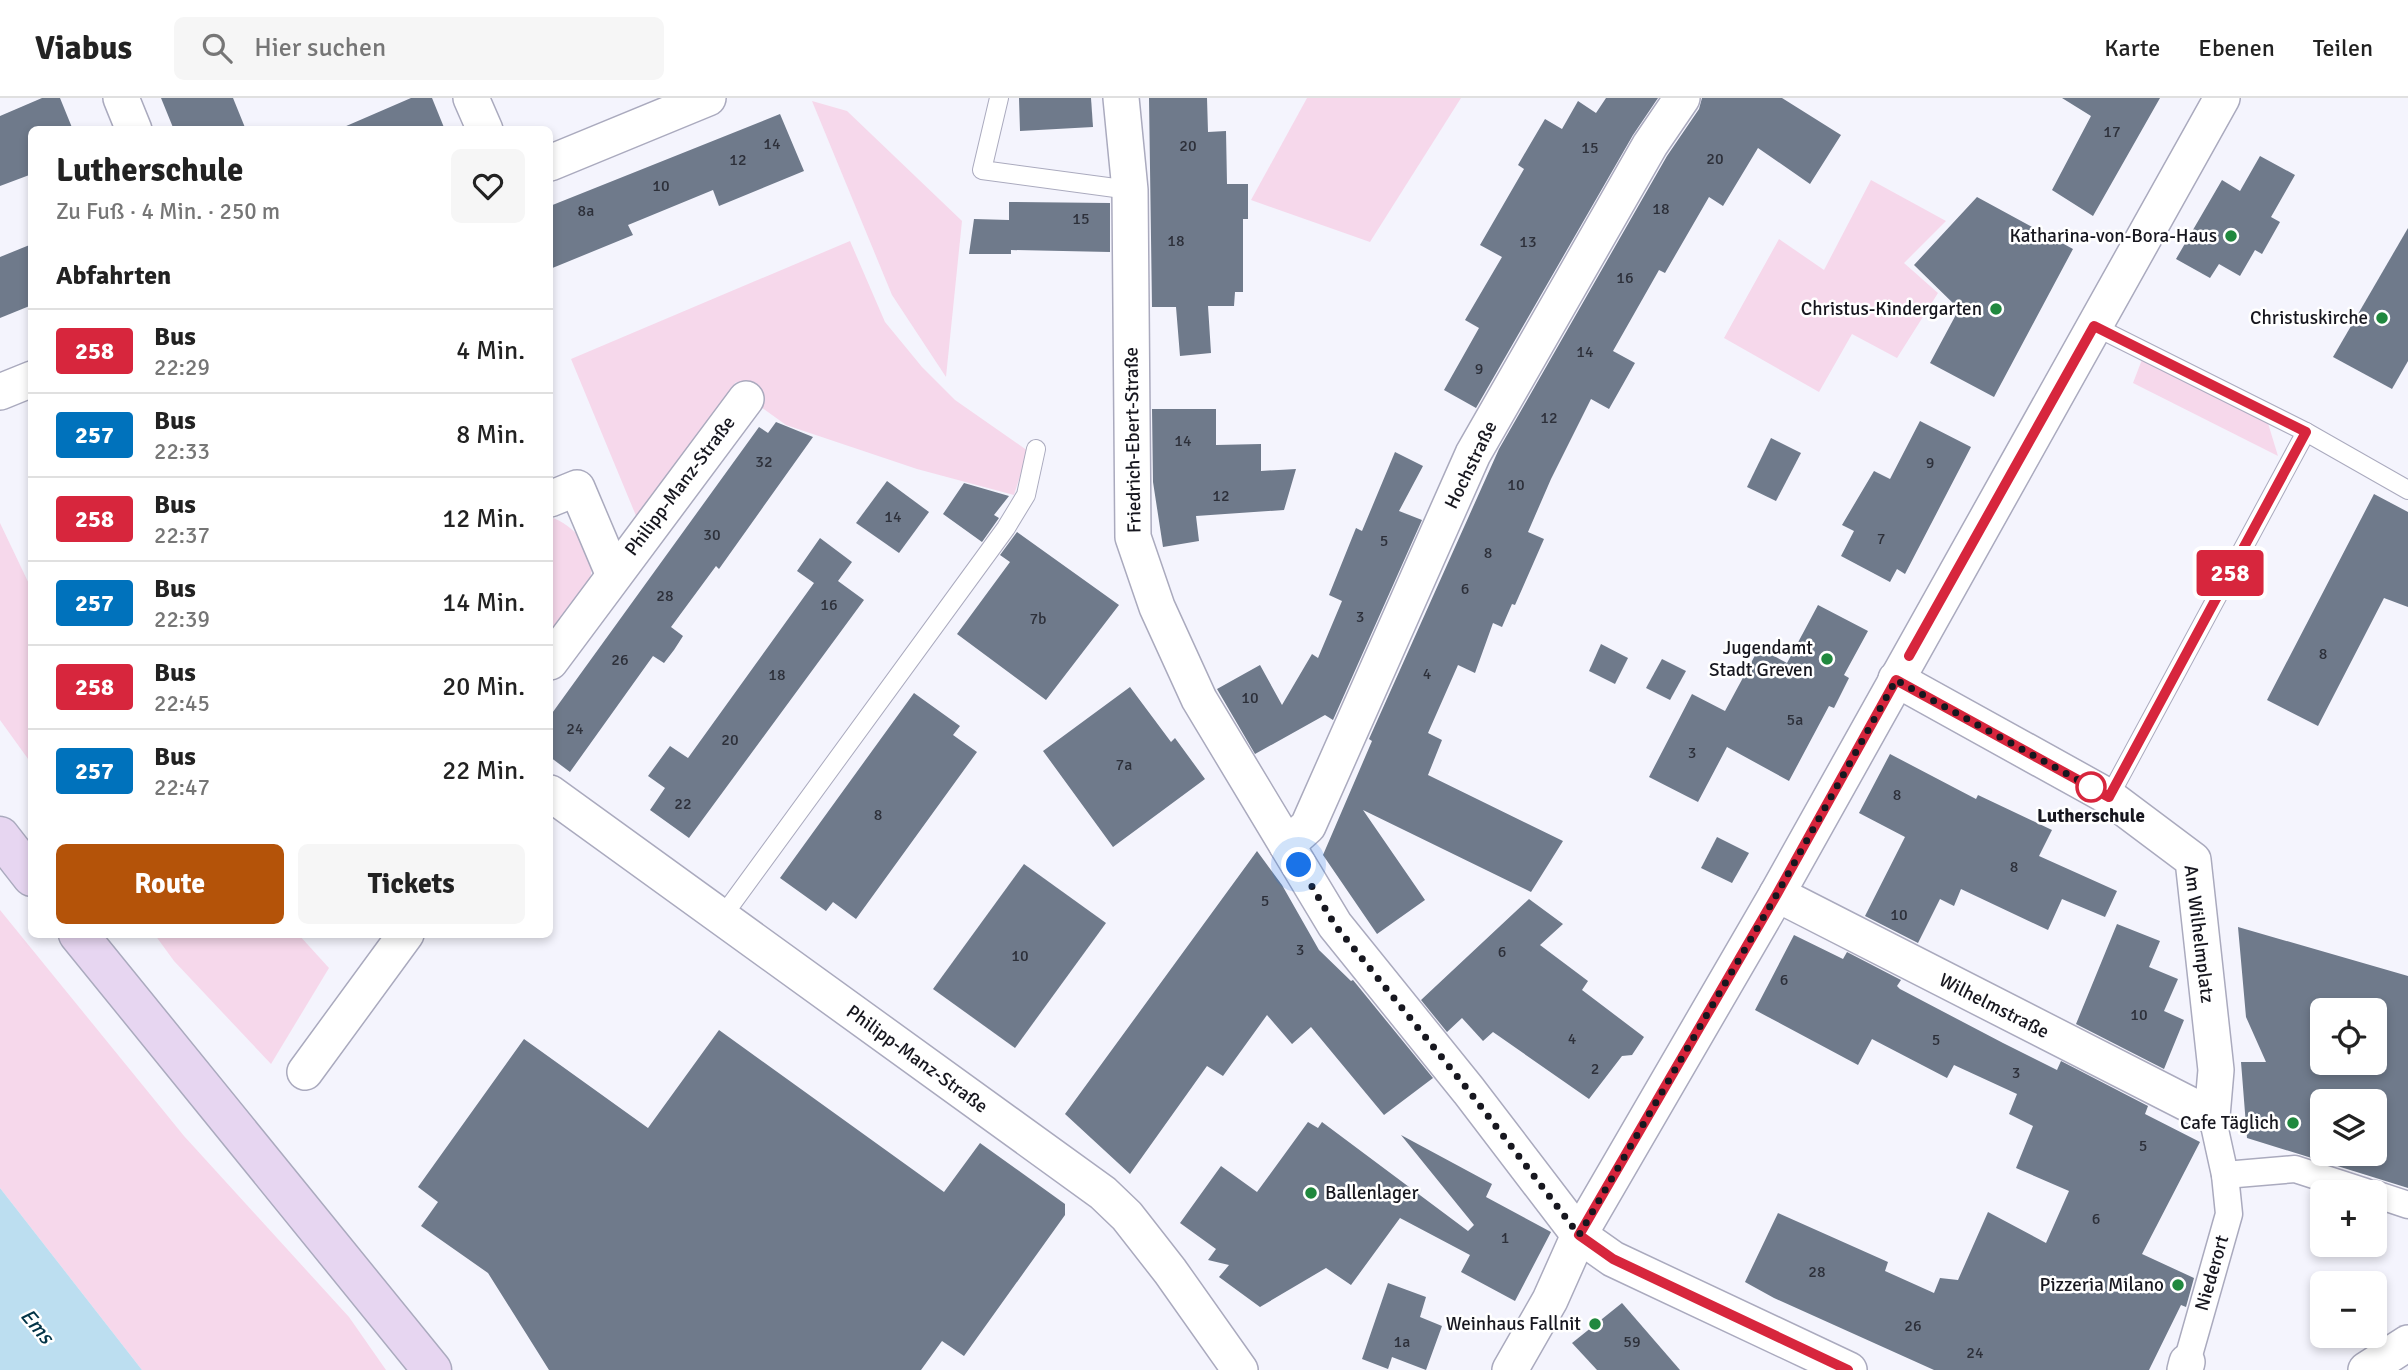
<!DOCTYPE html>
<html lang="de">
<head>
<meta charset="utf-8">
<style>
	:root { --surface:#fff; --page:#f6f6f6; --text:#222; --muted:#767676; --line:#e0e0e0; --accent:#b45309 }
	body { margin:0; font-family:Signika,sans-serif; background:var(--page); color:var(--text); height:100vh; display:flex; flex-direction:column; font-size:26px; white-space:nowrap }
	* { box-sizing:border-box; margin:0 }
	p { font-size:23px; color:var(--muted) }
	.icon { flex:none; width:38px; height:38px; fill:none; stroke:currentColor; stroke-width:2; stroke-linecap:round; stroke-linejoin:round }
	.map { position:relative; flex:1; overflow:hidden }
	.panel { position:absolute; left:28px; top:28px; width:525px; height:812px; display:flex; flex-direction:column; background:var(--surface); border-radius:10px; box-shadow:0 4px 10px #0003 }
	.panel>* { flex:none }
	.badge { padding:0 14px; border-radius:5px; font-size:24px; line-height:46px }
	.fabs { position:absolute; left:2310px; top:900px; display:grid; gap:14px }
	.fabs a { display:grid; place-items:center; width:77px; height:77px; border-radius:10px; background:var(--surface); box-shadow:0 4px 10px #0003; font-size:35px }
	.you { position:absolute; width:35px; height:35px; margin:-18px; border:5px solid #fff; border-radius:50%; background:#1a73e8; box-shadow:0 0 0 10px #1a73e833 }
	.map>.badge { position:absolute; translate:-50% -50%; box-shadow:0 0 0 4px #fff }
	h2 { padding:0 28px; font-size:26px; line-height:63px }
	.round { display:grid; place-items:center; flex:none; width:74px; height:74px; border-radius:10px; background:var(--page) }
	.overview { display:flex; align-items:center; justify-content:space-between; height:119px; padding:0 28px }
	h1 { font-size:33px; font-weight:800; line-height:52px }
	.primary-button { display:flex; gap:14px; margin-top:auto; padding:14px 28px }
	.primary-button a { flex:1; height:80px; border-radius:10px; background:var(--accent); color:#fff; font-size:28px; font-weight:800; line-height:80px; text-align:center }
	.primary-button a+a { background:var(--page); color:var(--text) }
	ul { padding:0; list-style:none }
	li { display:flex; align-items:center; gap:21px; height:84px; padding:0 28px; border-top:2px solid var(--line) }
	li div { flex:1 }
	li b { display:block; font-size:26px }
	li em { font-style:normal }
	li .badge { min-width:77px; font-weight:700; text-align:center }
	header { display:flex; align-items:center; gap:42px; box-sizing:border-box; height:98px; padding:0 35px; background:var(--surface); border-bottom:2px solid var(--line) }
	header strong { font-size:33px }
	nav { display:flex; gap:38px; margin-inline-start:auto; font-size:24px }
	.search { width:490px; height:63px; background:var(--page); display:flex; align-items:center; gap:18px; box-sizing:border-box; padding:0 24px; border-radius:10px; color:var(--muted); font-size:26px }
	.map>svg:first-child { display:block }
	.green { fill:#f6d8eb }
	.water { fill:#bcdef0 }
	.building { fill:#6f7a8b; fill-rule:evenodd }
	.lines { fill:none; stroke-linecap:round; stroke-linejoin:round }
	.service-casing { stroke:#aaaabe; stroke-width:20 }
	.pedestrian-casing { stroke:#aaaabe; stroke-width:29 }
	.minor-casing { stroke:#aaaabe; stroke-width:38 }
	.secondary-casing { stroke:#aaaabe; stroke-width:41 }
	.service { stroke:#fff; stroke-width:18 }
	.pedestrian { stroke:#fff; stroke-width:26 }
	.minor { stroke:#fff; stroke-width:35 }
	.secondary { stroke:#e7d6f1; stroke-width:38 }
	.line-casing { stroke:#fff; stroke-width:16 }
	.line { stroke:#d7263d; stroke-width:10 }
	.walk { stroke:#17171f; stroke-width:7; stroke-dasharray:0 12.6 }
	.poi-dot { fill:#20883e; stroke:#fff; stroke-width:2.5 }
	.stop-dot { fill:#fff; stroke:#d7263d; stroke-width:3.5 }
	.labels { text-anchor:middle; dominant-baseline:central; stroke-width:5; stroke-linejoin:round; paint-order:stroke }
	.number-label { font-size:16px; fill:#2d303a }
	.poi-label { font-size:19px; fill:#17171f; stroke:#fff; text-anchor:end }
	.street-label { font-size:19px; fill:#17171f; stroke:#fff }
	.stop-label { font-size:19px; font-weight:bold; fill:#17171f; stroke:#fff }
	.water-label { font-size:21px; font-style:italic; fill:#023447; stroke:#fff }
</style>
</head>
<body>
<header>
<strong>Viabus</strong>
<div class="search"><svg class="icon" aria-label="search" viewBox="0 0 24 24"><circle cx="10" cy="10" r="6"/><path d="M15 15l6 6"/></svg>Hier suchen</div>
<nav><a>Karte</a><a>Ebenen</a><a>Teilen</a></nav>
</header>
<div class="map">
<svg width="2408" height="1272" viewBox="0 0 2408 1272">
	<rect width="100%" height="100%" fill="#f4f4fd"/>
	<g class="green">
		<path d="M 1307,0 L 1461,0 L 1370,144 L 1251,102 Z"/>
		<path d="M 812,3 L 847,13 L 962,123 L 946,279 L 892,197 Z"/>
		<path d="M 1871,82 L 1946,123 L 1904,165 L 1938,195 L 1897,260 L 1852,236 L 1819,294 L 1724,240 L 1779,141 L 1824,172 Z"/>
		<path d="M 850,143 L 885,224 L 922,269 L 955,302 L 1028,353 L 1014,397 L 917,371 L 786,327 L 758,307 L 761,302 L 736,284 L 639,425 L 571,261 Z"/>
		<path d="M 2143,259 L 2267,322 L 2278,358 L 2133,285 Z"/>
		<path d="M 550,419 C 573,426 601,455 589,483 C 581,502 562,520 550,537 Z"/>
		<path d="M 0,425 L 31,490 L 31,665 L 0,622 Z"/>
		<path d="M 0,812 L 184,1038 L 349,1219 L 386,1272 L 142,1272 L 0,1090 Z"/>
		<path d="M 155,837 L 299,837 L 329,870 L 271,966 L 174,863 Z"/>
	</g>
	<path class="water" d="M 0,1090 L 142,1272 L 0,1272 Z"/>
	<g class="building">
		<path d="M 42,0 L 60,0 L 73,32 L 32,32 L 32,76 L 0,88 L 0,18 Z"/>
		<path d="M 161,0 L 233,0 L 246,32 L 174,32 Z"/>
		<path d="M 411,0 L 432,0 L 445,32 L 337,32 Z"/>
		<path d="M 1019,0 L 1091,0 L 1093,29 L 1020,33 Z"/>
		<path d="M 1149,0 L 1207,0 L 1208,34 L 1226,33 L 1227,86 L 1248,86 L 1248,121 L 1243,121 L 1243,194 L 1235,194 L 1234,208 L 1208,208 L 1211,255 L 1180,258 L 1176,209 L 1152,209 Z"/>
		<path d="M 1606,0 L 1658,0 L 1633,37 L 1476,310 L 1444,292 L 1479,230 L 1465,222 L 1502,159 L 1480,147 L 1524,71 L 1518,67 L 1545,21 L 1562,31 L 1578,3 L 1596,15 Z"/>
		<path d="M 1702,0 L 1782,0 L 1841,37 L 1810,86 L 1758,50 L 1723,108 L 1709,99 L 1665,175 L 1659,172 L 1613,253 L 1635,265 L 1609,311 L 1591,301 L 1551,381 L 1528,434 L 1544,441 L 1515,507 L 1512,506 L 1502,529 L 1493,525 L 1475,575 L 1458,567 L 1428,635 L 1442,642 L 1428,677 L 1563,743 L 1531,794 L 1363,712 L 1425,802 L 1377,836 L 1323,757 L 1372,643 L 1369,641 L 1499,351 L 1667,58 L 1699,11 Z"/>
		<path d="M 2062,0 L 2160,0 L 2093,118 L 2052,92 L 2091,18 Z"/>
		<path d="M 780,16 L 804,73 L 719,108 L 713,92 L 628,127 L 633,137 L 550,171 L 550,108 Z"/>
		<path d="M 2260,58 L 2295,77 L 2271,119 L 2280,124 L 2262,156 L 2255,152 L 2240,178 L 2219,166 L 2210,180 L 2176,161 L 2222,82 L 2240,93 Z"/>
		<path d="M 1977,99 L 2073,151 L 1994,299 L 1930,265 L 1959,211 L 1914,167 Z"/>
		<path d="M 1009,104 L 1110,105 L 1110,154 L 1011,152 L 1011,156 L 969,156 L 974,121 L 1009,122 Z"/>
		<path d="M 2408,130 L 2408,263 L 2392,291 L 2333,259 Z"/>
		<path d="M 32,146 L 32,207 L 0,220 L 0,159 Z"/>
		<path d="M 1152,311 L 1216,311 L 1216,347 L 1261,346 L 1261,373 L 1296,371 L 1284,412 L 1196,418 L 1199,443 L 1163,449 L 1153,384 Z"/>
		<path d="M 1920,323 L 1971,349 L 1905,476 L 1897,471 L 1890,484 L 1841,458 L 1854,433 L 1842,427 L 1874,373 L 1890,381 Z"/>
		<path d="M 776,324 L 813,339 L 719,471 L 716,468 L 671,529 L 683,538 L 674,552 L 664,565 L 653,558 L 570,674 L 550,659 L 550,618 L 759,329 L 768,335 Z"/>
		<path d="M 1771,340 L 1801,355 L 1776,403 L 1747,389 Z"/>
		<path d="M 1395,354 L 1423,368 L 1399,413 L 1422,422 L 1333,622 L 1325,617 L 1255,656 L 1217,591 L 1260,567 L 1282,607 L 1312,556 L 1318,560 L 1342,503 L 1329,497 L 1356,430 L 1362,433 Z"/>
		<path d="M 887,383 L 929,414 L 899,455 L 856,425 Z"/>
		<path d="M 964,385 L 1009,398 L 994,417 L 999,420 L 982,444 L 943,416 Z"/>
		<path d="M 2374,396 L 2408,414 L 2408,509 L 2384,500 L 2318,628 L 2267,602 Z"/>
		<path d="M 1017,434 L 1119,507 L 1046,602 L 957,536 L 1010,464 L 1000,457 Z"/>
		<path d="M 820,440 L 852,464 L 838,483 L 864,502 L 689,740 L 650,712 L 665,690 L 648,678 L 670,648 L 688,660 L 814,485 L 797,473 Z"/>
		<path d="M 1818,507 L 1868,533 L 1844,577 L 1849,580 L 1834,610 L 1829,608 L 1789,683 L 1727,649 L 1698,704 L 1649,679 L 1692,596 L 1725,613 L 1759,550 L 1787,565 Z"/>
		<path d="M 1601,546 L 1628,560 L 1615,586 L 1589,573 Z"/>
		<path d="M 1662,561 L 1686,573 L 1670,602 L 1646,590 Z"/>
		<path d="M 1130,589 L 1171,644 L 1175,640 L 1205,681 L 1113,749 L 1043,653 Z"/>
		<path d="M 914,595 L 960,628 L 953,637 L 977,654 L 856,821 L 833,804 L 826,813 L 780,780 Z"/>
		<path d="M 1890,656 L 1976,701 L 1978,697 L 2052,732 L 2039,758 L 2117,793 L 2105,819 L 2062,801 L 2048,832 L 1961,791 L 1954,808 L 1940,801 L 1918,845 L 1865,818 L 1905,739 L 1859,715 Z"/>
		<path d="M 1717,739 L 1749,755 L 1732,785 L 1701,770 Z"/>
		<path d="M 1257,753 L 1282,787 L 1319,852 L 1351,883 L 1353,882 L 1433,980 L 1384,1017 L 1311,929 L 1292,946 L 1267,917 L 1223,978 L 1207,968 L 1130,1076 L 1065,1016 Z"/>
		<path d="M 1024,766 L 1106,825 L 1015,950 L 933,891 Z"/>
		<path d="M 1529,801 L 1563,826 L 1540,847 L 1588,883 L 1582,892 L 1644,939 L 1632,957 L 1622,958 L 1589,1001 L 1493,934 L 1483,943 L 1462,920 L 1447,934 L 1421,902 Z"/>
		<path d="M 2117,826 L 2160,843 L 2149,869 L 2178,881 L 2164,913 L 2184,922 L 2164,971 L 2076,926 Z"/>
		<path d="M 2238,829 L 2408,878 L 2408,1090 L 2247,1040 L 2241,964 L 2266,964 L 2246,919 ZM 2322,912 L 2375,912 L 2375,964 L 2322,964 ZM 2322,1003 L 2375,1003 L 2375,1055 L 2322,1055 Z"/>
		<path d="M 1794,837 L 1843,861 L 1847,854 L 1901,882 L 1897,888 L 1900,891 L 2003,945 L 2057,972 L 2061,963 L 2148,1008 L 2145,1016 L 2200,1044 L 2142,1156 L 2194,1180 L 2186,1209 L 2181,1207 L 2149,1272 L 1934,1272 L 1774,1200 L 1745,1184 L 1778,1115 L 1888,1164 L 1885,1173 L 1934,1195 L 1940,1180 L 1958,1182 L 1988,1114 L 2046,1145 L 2069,1093 L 2016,1070 L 2033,1028 L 2009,1016 L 2017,996 L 1954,967 L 1947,980 L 1872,941 L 1858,967 L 1755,912 Z"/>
		<path d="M 719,932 L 944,1094 L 980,1045 L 1065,1106 L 1065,1117 L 964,1258 L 942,1243 L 921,1272 L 549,1272 L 488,1175 L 421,1128 L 438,1104 L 418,1089 L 524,941 L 648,1030 Z"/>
		<path d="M 1308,1024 L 1318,1030 L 1322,1024 L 1468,1133 L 1474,1127 L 1401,1037 L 1492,1086 L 1486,1099 L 1551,1134 L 1515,1203 L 1461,1174 L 1470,1157 L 1400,1120 L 1351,1187 L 1326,1170 L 1260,1209 L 1219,1179 L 1229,1167 L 1208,1162 L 1216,1151 L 1180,1125 L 1221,1068 L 1257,1094 Z"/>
		<path d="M 1388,1185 L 1426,1199 L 1420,1219 L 1442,1228 L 1426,1272 L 1392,1259 L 1388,1271 L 1362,1261 Z"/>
		<path d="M 1622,1205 L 1680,1272 L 1597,1272 L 1572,1245 Z"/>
	</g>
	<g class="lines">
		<g class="service-casing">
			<g id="service">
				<path d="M 999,0 L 982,72 L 1130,92"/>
				<path d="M 2094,228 L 2306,334 L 2408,392"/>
				<path d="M 2109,699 L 2306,334"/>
				<path d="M 722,819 L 1006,430 L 1026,397 L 1036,351"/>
			</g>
		</g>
		<g class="pedestrian-casing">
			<g id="pedestrian">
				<path d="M 2225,1077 L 2295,1071 L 2366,1094"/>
				<path d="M 2375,1096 L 2408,1107"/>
				<path d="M 2187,1264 L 2229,1116 L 2225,1077 L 2212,1018"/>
			</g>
		</g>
		<g class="minor-casing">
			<g id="minor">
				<path d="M 121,0 L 134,32"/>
				<path d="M 471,0 L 485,32"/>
				<path d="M 1121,0 L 1130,92 L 1133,439 L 1157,509 L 1199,601 L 1335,827 L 1469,993 L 1579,1137 L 1613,1161 L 1849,1272"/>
				<path d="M 550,65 L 708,0"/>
				<path d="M 0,294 L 32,281"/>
				<path d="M 550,401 L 577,390 L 613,475"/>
				<path d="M 550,564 L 746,301"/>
				<path d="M 550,695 L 1103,1095 L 1127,1118 L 1170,1173 L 1240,1272"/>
				<path d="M 1287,747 L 1308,728 L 1473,356 L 1650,47 L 1682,0"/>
				<path d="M 1777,796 L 2212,1018 L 2216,972 L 2193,762 L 2109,699 L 1896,581"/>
				<path d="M 305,974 L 406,836"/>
				<path d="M 1510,1272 L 1550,1202 L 1579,1137 L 1777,796 L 2222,0"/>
				<path d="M 2185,1272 L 2187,1264"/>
				<path d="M 2366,1272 L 2408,1245"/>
			</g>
		</g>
		<g class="secondary-casing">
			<g id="secondary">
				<path d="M 0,738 L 32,779"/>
				<path d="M 78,836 L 432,1272"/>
			</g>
		</g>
		<use href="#service" class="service"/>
		<use href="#pedestrian" class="pedestrian"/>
		<use href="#minor" class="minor"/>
		<use href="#secondary" class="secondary"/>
	</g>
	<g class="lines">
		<g class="line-casing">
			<path id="line" d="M 1848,1272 L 1613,1161 L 1579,1137 L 1777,796 L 1896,582 L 2109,699 L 2306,334 L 2094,228 L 1909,558"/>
		</g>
		<use href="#line" class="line"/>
		<path class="walk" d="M 1299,767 L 1335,827 L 1469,993 L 1579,1137 L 1777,796 L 1896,582 L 2091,689"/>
	</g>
	<g class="poi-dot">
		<circle cx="2231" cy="138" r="7"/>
		<circle cx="1996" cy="211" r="7"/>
		<circle cx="2382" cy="220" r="7"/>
		<circle cx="1827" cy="561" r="7"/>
		<circle cx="2293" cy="1025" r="7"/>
		<circle cx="1311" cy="1095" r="7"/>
		<circle cx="2178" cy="1187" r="7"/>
		<circle cx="1595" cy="1226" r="7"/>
	</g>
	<circle class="stop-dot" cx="2091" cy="689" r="14"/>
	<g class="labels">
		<g class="number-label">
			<text x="2112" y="34">17</text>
			<text x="772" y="46">14</text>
			<text x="1188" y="48">20</text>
			<text x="1590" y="50">15</text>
			<text x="1715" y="61">20</text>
			<text x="738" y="62">12</text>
			<text x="661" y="88">10</text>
			<text x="1661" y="111">18</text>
			<text x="586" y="113">8a</text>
			<text x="1081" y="121">15</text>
			<text x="1176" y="143">18</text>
			<text x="1528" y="144">13</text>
			<text x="1625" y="180">16</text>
			<text x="1585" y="254">14</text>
			<text x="1479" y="271">9</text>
			<text x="1549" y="320">12</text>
			<text x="1183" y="343">14</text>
			<text x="764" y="364">32</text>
			<text x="1930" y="365">9</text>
			<text x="1516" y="387">10</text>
			<text x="1221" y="398">12</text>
			<text x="893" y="419">14</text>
			<text x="712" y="437">30</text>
			<text x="1881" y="441">7</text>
			<text x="1384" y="443">5</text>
			<text x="1488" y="455">8</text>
			<text x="1465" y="491">6</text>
			<text x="665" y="498">28</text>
			<text x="829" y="507">16</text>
			<text x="1360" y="519">3</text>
			<text x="1038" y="521">7b</text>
			<text x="2323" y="556">8</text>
			<text x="620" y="562">26</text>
			<text x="1427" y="576">4</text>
			<text x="777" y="577">18</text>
			<text x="1250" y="600">10</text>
			<text x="1795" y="622">5a</text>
			<text x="575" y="631">24</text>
			<text x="730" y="642">20</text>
			<text x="1692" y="655">3</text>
			<text x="1124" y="667">7a</text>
			<text x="1897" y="697">8</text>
			<text x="683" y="706">22</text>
			<text x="878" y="717">8</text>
			<text x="2014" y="769">8</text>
			<text x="1265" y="803">5</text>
			<text x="1899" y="817">10</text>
			<text x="1300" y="852">3</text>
			<text x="1502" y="854">6</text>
			<text x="1020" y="858">10</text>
			<text x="1784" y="882">6</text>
			<text x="2139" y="917">10</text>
			<text x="1572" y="941">4</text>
			<text x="1936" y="942">5</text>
			<text x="1595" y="971">2</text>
			<text x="2016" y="975">3</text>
			<text x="2143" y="1048">5</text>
			<text x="2096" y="1121">6</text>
			<text x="1505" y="1140">1</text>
			<text x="1817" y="1174">28</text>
			<text x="1913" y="1228">26</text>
			<text x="1402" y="1244">1a</text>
			<text x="1632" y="1244">59</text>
			<text x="1975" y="1255">24</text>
		</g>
		<g class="poi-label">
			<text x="2217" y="138">Katharina-von-Bora-Haus</text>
			<text x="1982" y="211">Christus-Kindergarten</text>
			<text x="2368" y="220">Christuskirche</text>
			<text x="1813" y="550">Jugendamt<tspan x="1813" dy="22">Stadt Greven</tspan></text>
			<text x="2279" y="1025">Cafe Täglich</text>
			<text x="1325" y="1095" text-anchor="start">Ballenlager</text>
			<text x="2164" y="1187">Pizzeria Milano</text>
			<text x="1581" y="1226">Weinhaus Fallnit</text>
		</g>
		<g class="street-label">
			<text transform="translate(1133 342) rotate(-91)">Friedrich-Ebert-Straße</text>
			<text transform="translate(1471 367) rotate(-64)">Hochstraße</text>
			<text transform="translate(680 388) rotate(-53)">Philipp-Manz-Straße</text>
			<text transform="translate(2199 836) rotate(83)">Am Wilhelmplatz</text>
			<text transform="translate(1994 908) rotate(27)">Wilhelmstraße</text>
			<text transform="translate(917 961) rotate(36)">Philipp-Manz-Straße</text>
			<text transform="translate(2212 1175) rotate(-74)">Niederort</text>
		</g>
		<g class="stop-label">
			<text x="2091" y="718">Lutherschule</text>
		</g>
		<g class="water-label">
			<text transform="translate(37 1228) rotate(50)">Ems</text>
		</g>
	</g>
</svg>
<div class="fabs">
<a><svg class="icon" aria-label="locate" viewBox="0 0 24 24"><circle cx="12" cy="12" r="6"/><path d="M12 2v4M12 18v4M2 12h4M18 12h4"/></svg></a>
<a><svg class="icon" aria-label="layers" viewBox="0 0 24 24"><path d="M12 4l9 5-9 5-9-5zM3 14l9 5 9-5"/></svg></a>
<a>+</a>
<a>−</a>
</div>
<div class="you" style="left:1299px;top:767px"></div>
<b class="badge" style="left:2230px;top:475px;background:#d7263d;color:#fff">258</b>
<section class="panel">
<div class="overview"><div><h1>Lutherschule</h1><p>Zu Fuß · 4 Min. · 250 m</p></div><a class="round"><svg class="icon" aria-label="heart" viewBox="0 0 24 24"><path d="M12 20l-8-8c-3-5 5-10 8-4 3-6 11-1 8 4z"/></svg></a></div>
<h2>Abfahrten</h2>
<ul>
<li><span class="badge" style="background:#d7263d;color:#fff">258</span><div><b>Bus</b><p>22:29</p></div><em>4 Min.</em></li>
<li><span class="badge" style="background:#0072bc;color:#fff">257</span><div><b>Bus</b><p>22:33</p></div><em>8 Min.</em></li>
<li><span class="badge" style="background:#d7263d;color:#fff">258</span><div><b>Bus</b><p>22:37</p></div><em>12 Min.</em></li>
<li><span class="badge" style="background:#0072bc;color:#fff">257</span><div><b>Bus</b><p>22:39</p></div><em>14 Min.</em></li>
<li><span class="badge" style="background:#d7263d;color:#fff">258</span><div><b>Bus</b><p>22:45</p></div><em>20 Min.</em></li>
<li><span class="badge" style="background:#0072bc;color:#fff">257</span><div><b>Bus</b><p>22:47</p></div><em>22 Min.</em></li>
</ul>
<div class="primary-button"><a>Route</a><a>Tickets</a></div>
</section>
</div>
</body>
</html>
